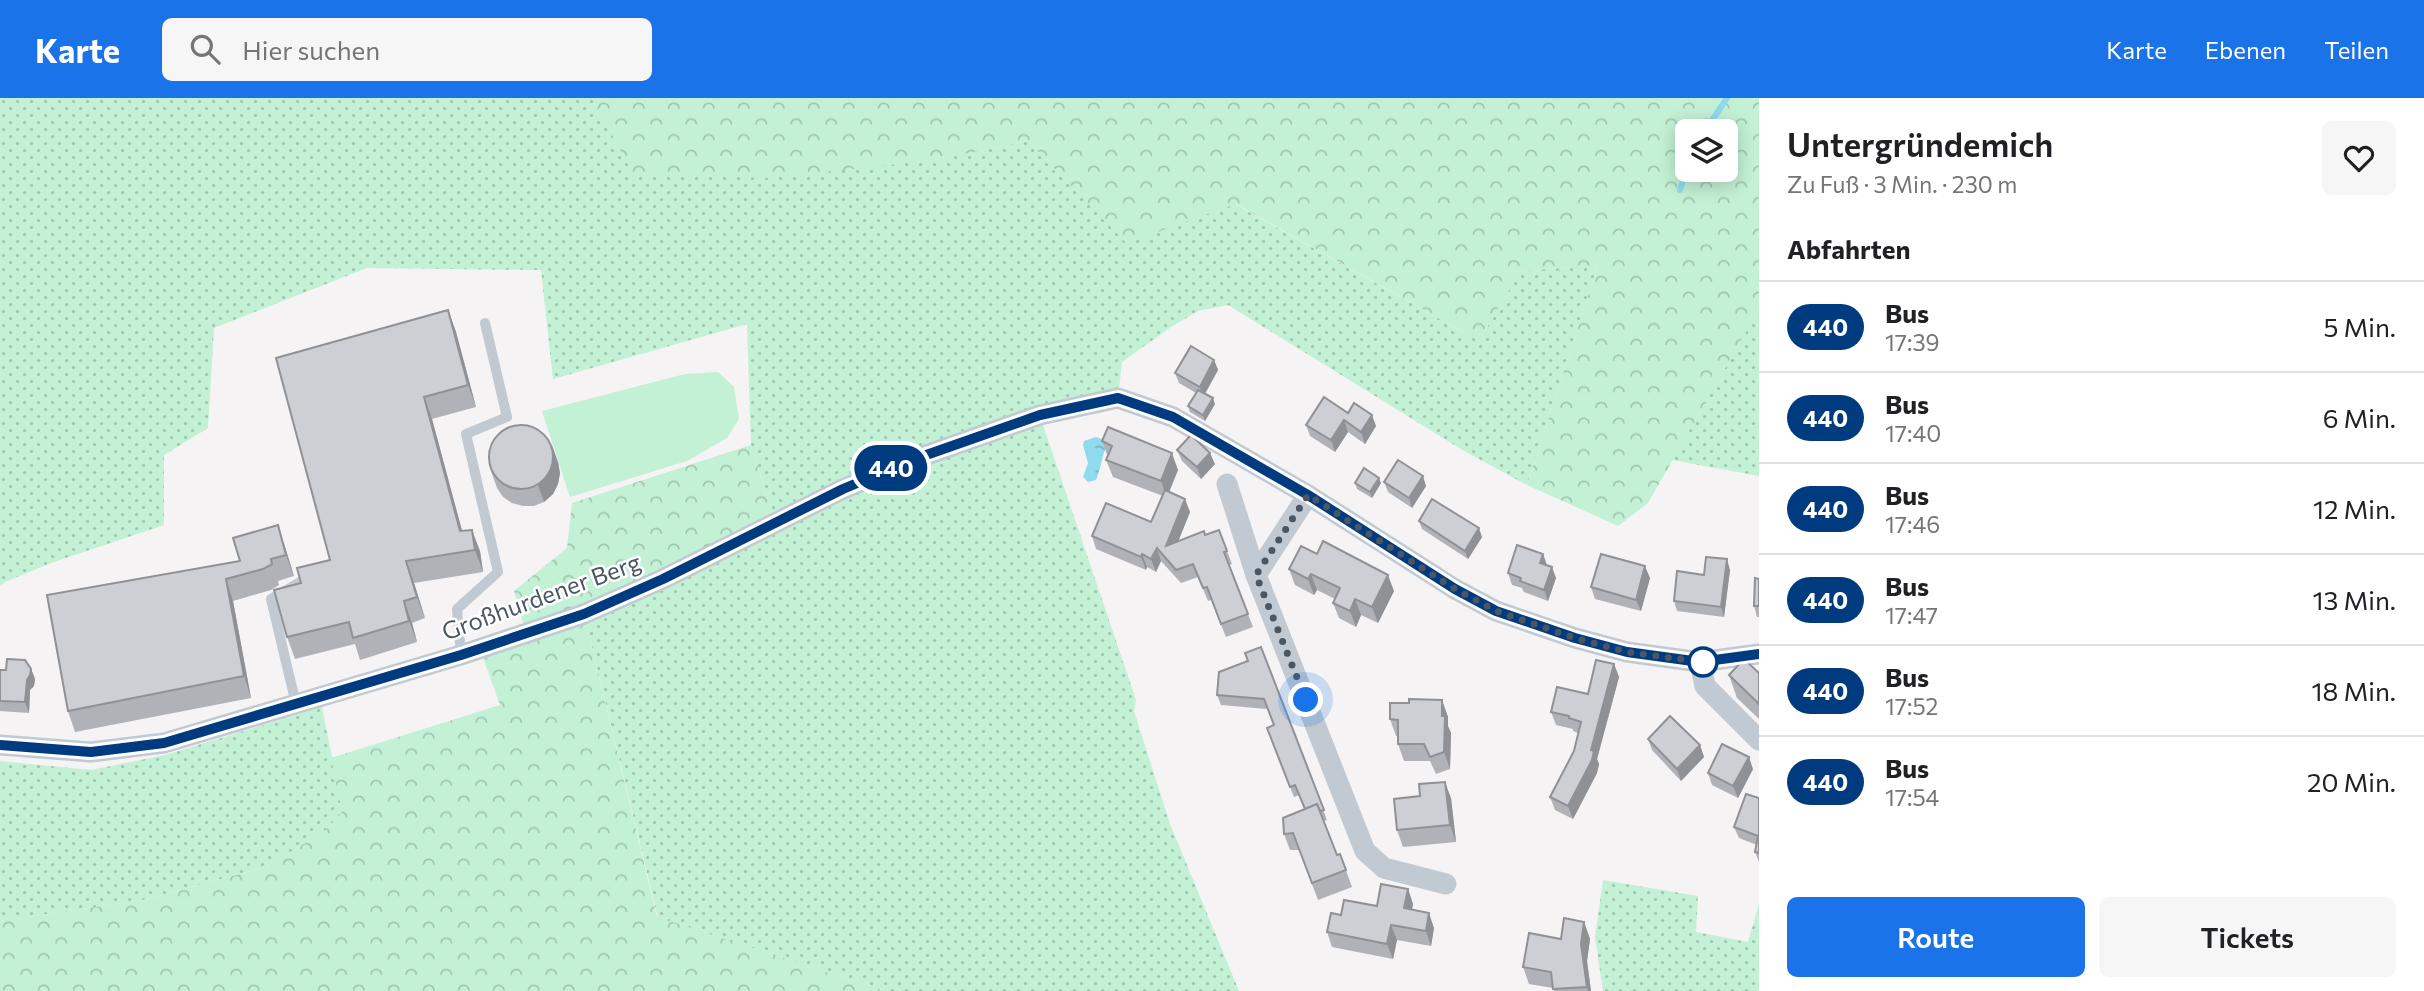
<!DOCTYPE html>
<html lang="de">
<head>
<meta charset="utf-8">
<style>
	:root { --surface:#fff; --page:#f6f6f6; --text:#202124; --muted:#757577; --line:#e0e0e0; --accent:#1a73e8 }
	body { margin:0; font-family:Commissioner,sans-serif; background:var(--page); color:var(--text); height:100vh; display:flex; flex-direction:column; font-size:26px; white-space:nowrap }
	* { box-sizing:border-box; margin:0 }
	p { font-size:23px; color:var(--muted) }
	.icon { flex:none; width:38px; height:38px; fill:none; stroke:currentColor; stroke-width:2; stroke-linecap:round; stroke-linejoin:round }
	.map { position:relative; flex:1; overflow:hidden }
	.details { display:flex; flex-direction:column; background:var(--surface); width:665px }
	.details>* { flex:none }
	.badge { padding:0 14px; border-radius:23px; font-size:24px; line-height:46px }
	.tools { position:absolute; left:1675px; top:21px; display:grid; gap:14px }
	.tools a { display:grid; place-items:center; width:63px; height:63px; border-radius:10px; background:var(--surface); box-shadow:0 4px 18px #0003; font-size:35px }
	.you { position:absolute; width:35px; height:35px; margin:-18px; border:5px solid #fff; border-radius:50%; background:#1a73e8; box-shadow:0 0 0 10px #1a73e833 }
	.map>.badge { position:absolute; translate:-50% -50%; box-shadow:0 0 0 4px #fff }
	h2 { padding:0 28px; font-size:26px; line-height:63px }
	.round { display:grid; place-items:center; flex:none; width:74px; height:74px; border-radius:10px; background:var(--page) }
	.summary { display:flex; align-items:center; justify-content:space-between; height:119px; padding:0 28px }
	h1 { font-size:33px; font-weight:600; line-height:52px }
	.primary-button { display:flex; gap:14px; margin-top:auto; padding:14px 28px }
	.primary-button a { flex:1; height:80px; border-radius:10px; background:var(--accent); color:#fff; font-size:28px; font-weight:600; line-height:80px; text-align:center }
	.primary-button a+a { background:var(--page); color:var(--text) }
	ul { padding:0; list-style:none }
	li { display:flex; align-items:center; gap:21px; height:91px; padding:0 28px; border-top:2px solid var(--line) }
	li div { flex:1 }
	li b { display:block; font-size:26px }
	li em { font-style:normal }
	li .badge { min-width:77px; font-weight:700; text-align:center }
	header { display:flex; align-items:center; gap:42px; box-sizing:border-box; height:98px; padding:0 35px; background:var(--accent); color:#fff }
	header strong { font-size:33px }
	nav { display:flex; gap:38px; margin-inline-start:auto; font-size:24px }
	.search { width:490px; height:63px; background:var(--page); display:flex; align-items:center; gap:18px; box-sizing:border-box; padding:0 24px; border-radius:10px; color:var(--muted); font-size:26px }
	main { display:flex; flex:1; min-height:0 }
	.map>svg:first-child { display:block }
	.grass { fill:url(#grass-dots) }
	.forest { fill:url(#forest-crowns); fill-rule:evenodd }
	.park { fill:#c3f1d5 }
	.water { fill:url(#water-ripples) }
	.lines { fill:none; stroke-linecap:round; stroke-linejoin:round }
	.stream { stroke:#90daee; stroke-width:6 }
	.lane { stroke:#c1cad2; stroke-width:10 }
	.street { stroke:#c1cad2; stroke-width:21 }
	.wall { fill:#b0b2b7 }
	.shaded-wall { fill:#909195 }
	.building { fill:#cdcfd5; stroke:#909195; stroke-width:2 }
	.line-casing { stroke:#fff; stroke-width:16 }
	.line { stroke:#003b80; stroke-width:10 }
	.walk { stroke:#4a5661; stroke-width:7; stroke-dasharray:0 12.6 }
	.stop-dot { fill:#fff; stroke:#003b80; stroke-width:3.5 }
	.labels { text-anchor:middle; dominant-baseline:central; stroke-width:5; stroke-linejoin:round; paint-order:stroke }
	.street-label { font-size:24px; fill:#4a5661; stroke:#fff }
</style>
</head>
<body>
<header>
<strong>Karte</strong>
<div class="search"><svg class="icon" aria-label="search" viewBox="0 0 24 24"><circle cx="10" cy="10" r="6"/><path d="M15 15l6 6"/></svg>Hier suchen</div>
<nav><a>Karte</a><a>Ebenen</a><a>Teilen</a></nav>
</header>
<main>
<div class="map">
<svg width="1759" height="893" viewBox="0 0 1759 893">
	<defs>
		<pattern id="grass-dots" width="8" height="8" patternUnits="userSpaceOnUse" patternTransform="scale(1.75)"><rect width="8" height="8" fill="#c3f1d5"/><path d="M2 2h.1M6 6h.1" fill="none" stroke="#a0c6b0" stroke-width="1.8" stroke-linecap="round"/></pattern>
		<pattern id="forest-crowns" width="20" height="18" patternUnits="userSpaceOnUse" patternTransform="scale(1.75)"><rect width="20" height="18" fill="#c3f1d5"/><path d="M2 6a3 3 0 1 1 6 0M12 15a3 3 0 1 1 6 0" fill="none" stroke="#a0c6b0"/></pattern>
		<pattern id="water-ripples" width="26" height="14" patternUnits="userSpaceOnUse" patternTransform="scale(1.75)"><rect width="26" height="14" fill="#90daee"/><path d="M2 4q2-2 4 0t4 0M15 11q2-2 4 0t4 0" fill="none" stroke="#78b4c4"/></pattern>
	</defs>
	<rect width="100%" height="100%" fill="#f5f3f3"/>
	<g class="grass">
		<path d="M 0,0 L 592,0 L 634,76 L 935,62 L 1028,43 L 1126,144 L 1235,106 L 1479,243 L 1520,173 L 1598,167 L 1527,387 L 1464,353 L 1228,207 L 1198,213 L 1171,229 L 1122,264 L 1118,300 L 1040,318 L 1136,602 L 1134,613 L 1170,726 L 1239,893 L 886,893 L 658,820 L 584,516 L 775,425 L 751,347 L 747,226 L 553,281 L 541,172 L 367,170 L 214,230 L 208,330 L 164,357 L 164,427 L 51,465 L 5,484 L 0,488 Z"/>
		<path d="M 1759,211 L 1759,378 L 1672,362 Z"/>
		<path d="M 322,609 L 343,714 L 324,734 L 265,769 L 143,802 L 0,823 L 0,663 L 91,672 L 165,657 Z"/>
		<path d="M 1603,782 L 1698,798 L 1696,834 L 1748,844 L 1759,806 L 1759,893 L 1603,893 L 1595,839 Z"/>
	</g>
	<g class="forest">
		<path d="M 592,0 L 1759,0 L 1759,211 L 1648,405 L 1618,428 L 1527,387 L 1598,167 L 1520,173 L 1479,243 L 1236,106 L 1126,145 L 1028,43 L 935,62 L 769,80 L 633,76 ZM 1726,33 L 1726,72 L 1687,72 L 1687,33 Z"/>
		<path d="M 751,347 L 775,425 L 584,516 L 657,819 L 886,893 L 0,893 L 0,823 L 143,802 L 265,769 L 324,734 L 342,714 L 331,660 L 500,607 L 480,551 L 526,535 L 514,493 L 567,450 L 572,405 Z"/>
	</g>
	<path class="park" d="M 718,274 L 734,289 L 739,321 L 727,340 L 687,363 L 570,399 L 542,313 L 685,276 Z"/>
	<path class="water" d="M 1096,339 L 1104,342 L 1107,346 C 1102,358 1101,369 1096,382 L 1088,384 L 1083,379 L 1088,365 L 1083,347 L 1084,343 Z"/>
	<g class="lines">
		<g class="stream">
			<path d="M 1705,33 L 1727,0"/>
			<path d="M 1680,92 L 1687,69"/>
		</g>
		<g class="lane">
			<path d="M 461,557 L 457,511 L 498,474 L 466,336 L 507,319 L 485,225"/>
			<path d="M 296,606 L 271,501 L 312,477"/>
		</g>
		<g class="street">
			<path d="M 1227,386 L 1256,477"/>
			<path d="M 1308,397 L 1256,477 L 1365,753 L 1384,770 L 1446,786"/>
			<path d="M 1700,564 L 1705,588 L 1759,642"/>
			<path d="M 0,647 L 91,654 L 164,645 L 461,557 L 584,516 L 663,481 L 843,391 L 912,362 L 1040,317 L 1118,300 L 1173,319 L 1308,397 L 1455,491 L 1496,513 L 1575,540 L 1627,554 L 1700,564 L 1759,556"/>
		</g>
	</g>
	<g class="wall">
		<path d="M 448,212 L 456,234 L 476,309 L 432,321 L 462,433 L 480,453 L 483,474 L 414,485 L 425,520 L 412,525 L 417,544 L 360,562 L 355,546 L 295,561 L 287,539 L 301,485 L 330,462 Z"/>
		<path d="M 1214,262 L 1218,272 L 1205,296 L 1215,306 L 1205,323 L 1190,314 L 1188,308 L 1196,295 L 1179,285 L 1175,275 Z"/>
		<path d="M 1348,315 L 1376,328 L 1365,346 L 1348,334 L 1335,354 L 1310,338 L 1306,327 Z"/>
		<path d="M 1102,343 L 1178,372 L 1169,394 L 1190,414 L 1178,444 L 1205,437 L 1219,432 L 1232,466 L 1229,467 L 1253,529 L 1226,539 L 1211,502 L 1208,503 L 1198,479 L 1181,485 L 1161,463 L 1156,474 L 1147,469 L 1146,472 L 1096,451 L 1092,438 L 1151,424 L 1163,398 L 1113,379 L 1106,362 L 1108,359 Z"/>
		<path d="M 1177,352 L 1215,366 L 1201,381 L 1182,363 Z"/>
		<path d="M 558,364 L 560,375 L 558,386 L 553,396 L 544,404 L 534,408 L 523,408 L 512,405 L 503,399 L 497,390 L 491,373 Z"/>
		<path d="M 1384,384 L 1426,388 L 1412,410 L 1388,394 Z"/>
		<path d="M 1355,385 L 1381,385 L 1372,400 L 1357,391 Z"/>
		<path d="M 1419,423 L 1482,439 L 1468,461 L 1422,431 Z"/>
		<path d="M 285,449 L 294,478 L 278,483 L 279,487 L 271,492 L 233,503 L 251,600 L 75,634 L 68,613 L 240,463 Z"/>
		<path d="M 1317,456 L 1394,493 L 1378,525 L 1361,517 L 1356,529 L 1339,520 L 1333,505 L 1335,501 L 1317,492 L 1314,497 L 1295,487 L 1289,471 Z"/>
		<path d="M 1543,456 L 1547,467 L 1556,480 L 1548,503 L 1524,494 L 1522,490 L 1512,487 L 1508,475 Z"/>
		<path d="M 1730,472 L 1724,519 L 1677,513 L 1674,503 L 1704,477 Z"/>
		<path d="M 1650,480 L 1641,513 L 1595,501 L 1591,489 Z"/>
		<path d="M 1759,481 L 1759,519 L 1757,519 L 1754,508 Z"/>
		<path d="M 1261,549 L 1327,722 L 1324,723 L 1337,757 L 1340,756 L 1352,789 L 1318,802 L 1299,752 L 1290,752 L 1284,736 L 1305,711 L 1299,697 L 1294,699 L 1267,630 L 1274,627 L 1267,611 L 1221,607 L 1217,597 Z"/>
		<path d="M 1614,566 L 1619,579 L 1597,661 L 1599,666 L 1597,675 L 1573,721 L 1555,712 L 1550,699 L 1574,653 L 1578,635 L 1573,633 L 1573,631 L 1556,627 L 1551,614 L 1588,596 Z"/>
		<path d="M 31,571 L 35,581 L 34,588 L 30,592 L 29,615 L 0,613 L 0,572 Z"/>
		<path d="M 1759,575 L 1759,621 L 1737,600 L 1729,577 Z"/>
		<path d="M 1442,602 L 1448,619 L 1448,628 L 1451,635 L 1450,671 L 1436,676 L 1430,663 L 1404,663 L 1398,646 L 1398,638 L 1396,638 L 1390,621 L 1409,605 Z"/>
		<path d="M 1648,641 L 1700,647 L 1704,659 L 1681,683 L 1652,652 Z"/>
		<path d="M 1753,671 L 1738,700 L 1712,687 L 1708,675 Z"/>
		<path d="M 1451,700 L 1456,744 L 1403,749 L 1397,732 Z"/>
		<path d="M 1759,700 L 1759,764 L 1755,754 L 1757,747 L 1739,740 L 1734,729 Z"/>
		<path d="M 1408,791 L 1413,806 L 1412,812 L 1434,830 L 1431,848 L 1397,842 L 1393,861 L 1332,849 L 1327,834 L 1341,817 L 1377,808 Z"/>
		<path d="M 1584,824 L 1590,841 L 1587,863 L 1591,893 L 1554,893 L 1553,890 L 1529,886 L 1523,869 Z"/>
	</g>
	<g class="shaded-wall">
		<path d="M 448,212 L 456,234 L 476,309 L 468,287 Z"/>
		<path d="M 1214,262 L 1218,272 L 1203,299 L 1200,289 Z"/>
		<path d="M 424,299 L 432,321 L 468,455 L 460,433 Z"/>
		<path d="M 1213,300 L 1215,306 L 1205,323 L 1203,317 Z"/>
		<path d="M 1372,317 L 1376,328 L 1365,346 L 1361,334 Z"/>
		<path d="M 1344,322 L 1348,334 L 1335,354 L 1331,342 Z"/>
		<path d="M 552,347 L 558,364 L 560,375 L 558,386 L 553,396 L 544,404 L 538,387 Z"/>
		<path d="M 1172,355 L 1178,372 L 1167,399 L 1161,383 Z"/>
		<path d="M 1210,355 L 1215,366 L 1201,381 L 1197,369 Z"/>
		<path d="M 1423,378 L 1426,388 L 1412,410 L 1409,400 Z"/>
		<path d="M 1379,380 L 1381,385 L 1372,400 L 1370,394 Z"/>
		<path d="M 1185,401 L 1190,414 L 1171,461 L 1166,448 Z"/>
		<path d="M 278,427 L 285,449 L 294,478 L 286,457 Z"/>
		<path d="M 1479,430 L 1482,439 L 1468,461 L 1465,453 Z"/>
		<path d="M 472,432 L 480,453 L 483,474 L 475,452 Z"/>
		<path d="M 1157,450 L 1161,463 L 1156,474 L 1151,461 Z"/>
		<path d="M 1142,456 L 1147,469 L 1146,472 L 1141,459 Z"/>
		<path d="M 1543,456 L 1547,468 L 1540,465 Z"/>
		<path d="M 1727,461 L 1730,472 L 1724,519 L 1721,509 Z"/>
		<path d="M 406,463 L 414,485 L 425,520 L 417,499 Z"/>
		<path d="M 1645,468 L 1650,480 L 1641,513 L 1636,502 Z"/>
		<path d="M 1552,469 L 1556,480 L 1548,503 L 1544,492 Z"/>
		<path d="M 1311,476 L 1317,492 L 1314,497 L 1308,481 Z"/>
		<path d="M 1388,477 L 1394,493 L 1378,525 L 1372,509 Z"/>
		<path d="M 226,481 L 233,503 L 251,600 L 244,578 Z"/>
		<path d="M 1355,501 L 1361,517 L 1356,529 L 1350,513 Z"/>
		<path d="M 404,503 L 412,525 L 417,544 L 409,523 Z"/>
		<path d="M 1614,566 L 1619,579 L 1597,661 L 1599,666 L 1597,675 L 1573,721 L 1568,708 L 1591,652 Z"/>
		<path d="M 31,571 L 35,581 L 34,588 L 30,592 L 29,615 L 25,604 L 27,582 Z"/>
		<path d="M 1442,602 L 1448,619 L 1448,628 L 1451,635 L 1450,671 L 1444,654 L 1442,618 Z"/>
		<path d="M 1700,647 L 1704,659 L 1681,683 L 1677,671 Z"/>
		<path d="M 1749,659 L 1753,671 L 1738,700 L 1733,688 Z"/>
		<path d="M 1445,684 L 1451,700 L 1456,744 L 1450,727 Z"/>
		<path d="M 1408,791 L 1413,806 L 1409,825 L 1404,810 Z"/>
		<path d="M 1429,815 L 1434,830 L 1431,848 L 1426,833 Z"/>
		<path d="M 1584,824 L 1590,841 L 1587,863 L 1591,893 L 1588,893 L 1587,889 L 1581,846 Z"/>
		<path d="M 1391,827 L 1397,842 L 1393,861 L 1387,846 Z"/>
	</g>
	<g class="building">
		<path d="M 448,212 L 468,287 L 424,299 L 460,433 L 472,432 L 475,452 L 406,463 L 417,499 L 404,503 L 409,523 L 353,540 L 349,524 L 287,539 L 274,492 L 301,485 L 297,470 L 330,462 L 276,260 Z"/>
		<path d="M 1191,248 L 1214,262 L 1200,289 L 1175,275 Z"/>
		<path d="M 1198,292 L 1213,300 L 1203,317 L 1188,308 Z"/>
		<path d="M 1324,299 L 1348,315 L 1354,305 L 1372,317 L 1361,334 L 1344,322 L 1331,342 L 1306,327 Z"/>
		<circle cx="521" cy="359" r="32"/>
		<path d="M 1108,329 L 1172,355 L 1161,383 L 1106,362 L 1112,348 L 1102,343 Z"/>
		<path d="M 1191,337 L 1210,355 L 1197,369 L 1177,352 Z"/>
		<path d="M 1398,362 L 1423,378 L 1409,400 L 1384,384 Z"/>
		<path d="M 1364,370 L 1379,380 L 1370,394 L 1355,385 Z"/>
		<path d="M 1165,392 L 1185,401 L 1166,448 L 1204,433 L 1205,437 L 1219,432 L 1227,453 L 1224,454 L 1248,516 L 1221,526 L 1207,489 L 1203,490 L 1193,466 L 1176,472 L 1157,450 L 1151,461 L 1142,456 L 1141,459 L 1092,438 L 1106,405 L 1151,424 Z"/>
		<path d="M 1432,401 L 1479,430 L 1465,453 L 1419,423 Z"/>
		<path d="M 278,427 L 286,457 L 271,461 L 272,466 L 263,471 L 226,481 L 244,578 L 68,613 L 47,497 L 240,463 L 233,440 Z"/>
		<path d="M 1323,443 L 1388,477 L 1372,509 L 1355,501 L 1350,513 L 1333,505 L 1340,490 L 1311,476 L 1308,481 L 1289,471 L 1301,448 L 1317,456 Z"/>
		<path d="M 1517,447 L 1543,456 L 1540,465 L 1552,469 L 1544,492 L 1520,483 L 1521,480 L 1508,475 Z"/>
		<path d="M 1601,456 L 1645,468 L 1636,502 L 1591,489 Z"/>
		<path d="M 1706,459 L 1727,461 L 1721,509 L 1674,503 L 1677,473 L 1704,477 Z"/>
		<path d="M 1755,480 L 1759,481 L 1759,508 L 1754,508 Z"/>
		<path d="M 1261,549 L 1324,712 L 1320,713 L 1317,706 L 1305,711 L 1295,687 L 1290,689 L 1267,630 L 1274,627 L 1264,601 L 1217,597 L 1219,574 L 1248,563 L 1245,555 Z"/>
		<path d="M 7,561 L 25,562 L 31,571 L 30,577 L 27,582 L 25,604 L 0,603 L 0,572 L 6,572 Z"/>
		<path d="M 1744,561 L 1759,575 L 1759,606 L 1729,577 Z"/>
		<path d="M 1596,562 L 1614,566 L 1591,652 L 1594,653 L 1592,662 L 1568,708 L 1550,699 L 1574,653 L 1581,624 L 1569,620 L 1569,618 L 1551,614 L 1557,589 L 1588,596 Z"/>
		<path d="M 1409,601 L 1442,602 L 1442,618 L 1445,618 L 1444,654 L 1430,659 L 1424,646 L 1398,646 L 1398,622 L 1390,621 L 1390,605 L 1409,605 Z"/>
		<path d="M 1670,618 L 1700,647 L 1677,671 L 1648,641 Z"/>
		<path d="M 1722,646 L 1749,659 L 1733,688 L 1708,675 Z"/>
		<path d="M 1445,684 L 1450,727 L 1397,732 L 1394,701 L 1420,698 L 1419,686 Z"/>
		<path d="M 1746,696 L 1759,700 L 1759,755 L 1755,754 L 1758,738 L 1734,729 Z"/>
		<path d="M 1317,706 L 1337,757 L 1340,756 L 1346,772 L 1312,785 L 1293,735 L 1284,736 L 1283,720 Z"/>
		<path d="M 1381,786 L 1408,791 L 1404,810 L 1429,815 L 1426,833 L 1391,827 L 1387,846 L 1327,834 L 1331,815 L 1341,817 L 1344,802 L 1377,808 Z"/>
		<path d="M 1564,820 L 1584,824 L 1581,846 L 1587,889 L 1553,891 L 1551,874 L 1523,869 L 1529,835 L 1561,841 Z"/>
	</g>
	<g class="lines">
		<g class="line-casing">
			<path id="line" d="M 0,647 L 91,654 L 164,645 L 461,557 L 584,516 L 663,481 L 843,391 L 912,362 L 1040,317 L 1118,300 L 1173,319 L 1308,397 L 1455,491 L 1496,513 L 1575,540 L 1627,554 L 1700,564 L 1759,556"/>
		</g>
		<use href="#line" class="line"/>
		<path class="walk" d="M 1306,602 L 1256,477 L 1308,397 L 1455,491 L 1496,513 L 1575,540 L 1627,554 L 1703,564"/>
	</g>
	<circle class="stop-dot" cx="1703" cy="564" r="14"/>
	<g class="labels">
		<g class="street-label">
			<text transform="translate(541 498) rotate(-20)">Großhurdener Berg</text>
		</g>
	</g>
</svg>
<div class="tools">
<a><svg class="icon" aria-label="layers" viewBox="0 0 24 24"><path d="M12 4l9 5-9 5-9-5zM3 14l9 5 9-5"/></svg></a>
</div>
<div class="you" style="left:1306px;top:602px"></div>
<b class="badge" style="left:891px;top:370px;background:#003b80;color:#fff">440</b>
</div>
<section class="details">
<div class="summary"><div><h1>Untergründemich</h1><p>Zu Fuß · 3 Min. · 230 m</p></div><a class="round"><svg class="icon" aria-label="heart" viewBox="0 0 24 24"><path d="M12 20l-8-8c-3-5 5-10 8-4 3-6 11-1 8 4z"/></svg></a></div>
<h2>Abfahrten</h2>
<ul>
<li><span class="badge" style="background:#003b80;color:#fff">440</span><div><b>Bus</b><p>17:39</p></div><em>5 Min.</em></li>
<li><span class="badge" style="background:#003b80;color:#fff">440</span><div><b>Bus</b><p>17:40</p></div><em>6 Min.</em></li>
<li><span class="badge" style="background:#003b80;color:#fff">440</span><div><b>Bus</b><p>17:46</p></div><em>12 Min.</em></li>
<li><span class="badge" style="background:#003b80;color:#fff">440</span><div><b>Bus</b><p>17:47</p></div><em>13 Min.</em></li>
<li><span class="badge" style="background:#003b80;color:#fff">440</span><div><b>Bus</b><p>17:52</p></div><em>18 Min.</em></li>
<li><span class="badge" style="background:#003b80;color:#fff">440</span><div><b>Bus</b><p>17:54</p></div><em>20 Min.</em></li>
</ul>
<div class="primary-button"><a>Route</a><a>Tickets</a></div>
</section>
</main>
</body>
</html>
